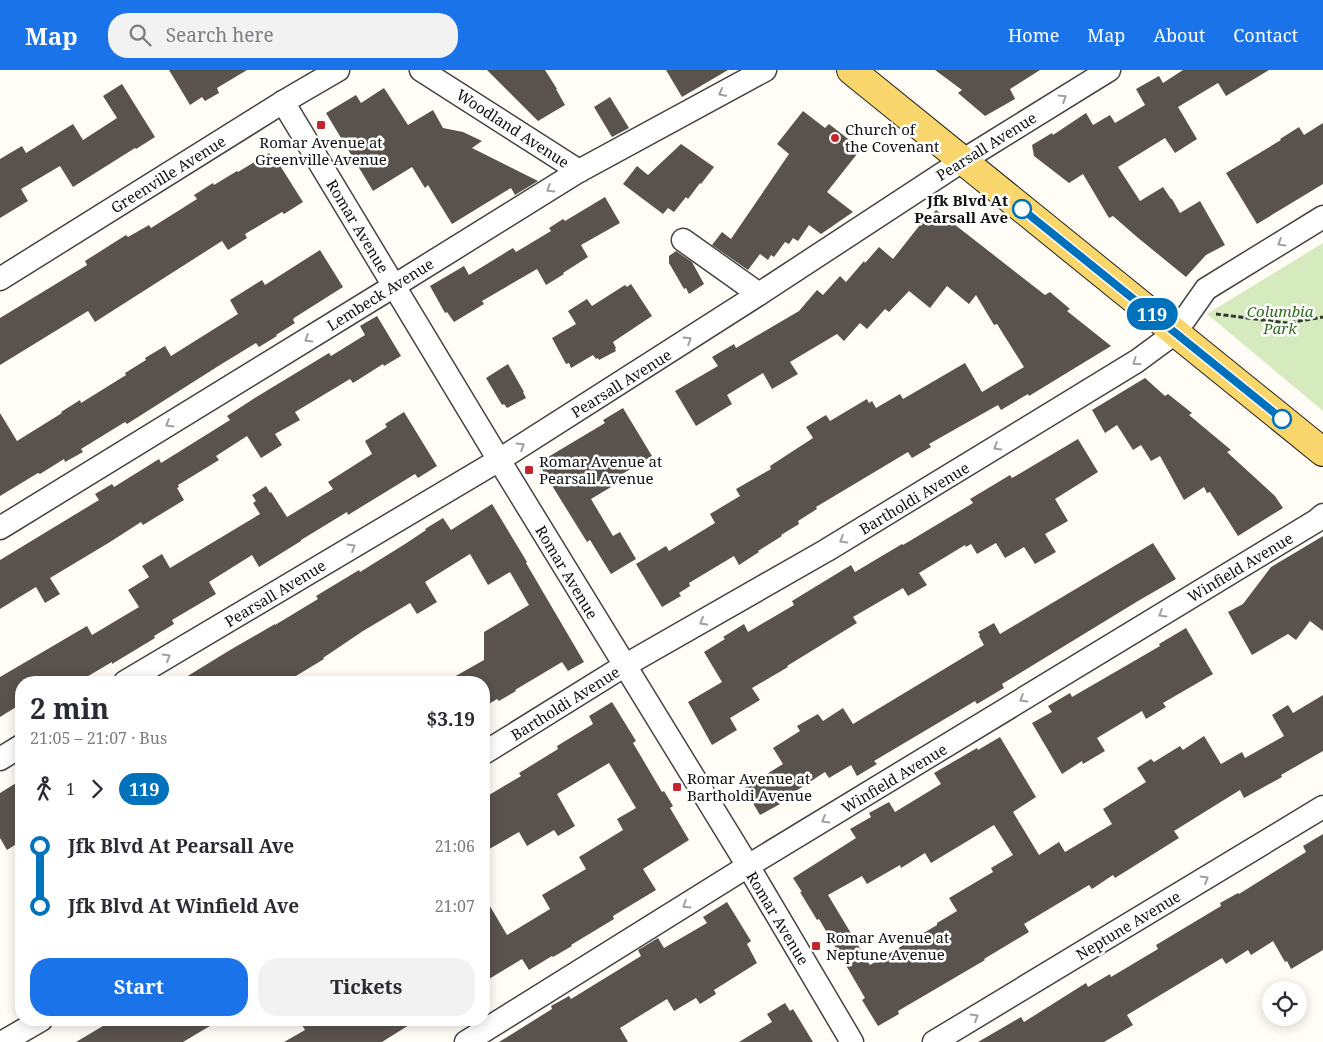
<!DOCTYPE html>
<html lang="en">
<head>
<meta charset="utf-8">
<style>
	:root { --surface:#fff; --page:#f2f2f3; --text:#2b2b33; --muted:#7c7c81; --accent:#1a73e8 }
	body { margin:0; font-family:"Noto Serif",serif; background:var(--page); color:var(--text); height:100vh; display:flex; flex-direction:column; font-size:19px; white-space:nowrap }
	* { box-sizing:border-box; margin:0 }
	p { font-size:16px; color:var(--muted) }
	.icon { flex:none; width:28px; height:28px; fill:none; stroke:currentColor; stroke-width:2; stroke-linecap:round; stroke-linejoin:round }
	.map { position:relative; flex:1; overflow:hidden }
	.details { position:absolute; left:15px; top:606px; width:475px; height:350px; display:flex; flex-direction:column; background:var(--surface); border-radius:20px; box-shadow:0 2px 12px #0003 }
	.details>* { flex:none }
	.badge { padding:0 10px; border-radius:16px; font-size:18px; line-height:32px }
	.fabs { position:absolute; left:1262px; top:911px; display:grid; gap:10px }
	.fabs a { display:grid; place-items:center; width:45px; height:45px; border-radius:50%; background:var(--surface); box-shadow:0 2px 12px #0003; font-size:25px }
	.map>.badge { position:absolute; translate:-50% -50%; box-shadow:0 0 0 2px #fff }
	.legs { display:flex; align-items:center; gap:8px; height:55px; padding:0 15px; font-size:16px }
	.legs p { margin-inline-start:auto }
	.overview { display:flex; align-items:center; justify-content:space-between; height:85px; padding:0 15px }
	h1 { font-size:28px; font-weight:700; line-height:38px }
	.cta { display:flex; gap:10px; margin-top:auto; padding:10px 15px }
	.cta a { flex:1; height:58px; border-radius:20px; background:var(--accent); color:#fff; font-size:20px; font-weight:700; line-height:58px; text-align:center }
	.cta a+a { background:var(--page); color:var(--text) }
	ul { padding:0 15px; list-style:none }
	li { display:flex; align-items:center; gap:18px; height:60px; font-size:19px }
	li i { display:grid; place-items:center; width:8px; height:100%; margin:0 6px; background:currentColor }
	li i::after { content:''; width:12px; height:12px; margin:-6px; border:4px solid; border-radius:50%; background:var(--surface) }
	li p { margin-inline-start:auto }
	li:first-child i { background:linear-gradient(#0000 50%,currentColor 0) }
	li:last-child i { background:linear-gradient(currentColor 50%,#0000 0) }
	header { display:flex; align-items:center; gap:30px; box-sizing:border-box; height:70px; padding:0 25px; background:var(--accent); color:#fff }
	header strong { font-size:24px }
	nav { display:flex; gap:28px; margin-inline-start:auto; font-size:18px }
	.search { width:350px; height:45px; background:var(--page); display:flex; align-items:center; gap:12px; box-sizing:border-box; padding:0 18px; border-radius:20px; color:var(--muted); font-size:19px }
	.map>svg:first-child { display:block }
	.green { fill:#d5ebbd }
	.building { fill:#5a524d; fill-rule:evenodd }
	.lines { fill:none; stroke-linecap:round; stroke-linejoin:round }
	.street-casing { stroke:#444; stroke-width:25 }
	.primary-casing { stroke:#222; stroke-width:30 }
	.path { stroke:#333; stroke-width:3; stroke-dasharray:5 2.5; stroke-linecap:butt }
	.street { stroke:#fff; stroke-width:22 }
	.primary { stroke:#f9d66b; stroke-width:28 }
	.oneway { stroke:#a0a0a0 }
	.line-1-casing { stroke:#fff; stroke-width:11 }
	.line-1 { stroke:#0072bc; stroke-width:8 }
	.poi-dot { fill:#c4262e; stroke:#fff; stroke-width:2 }
	.stop-1-dot { fill:#fff; stroke:#0072bc; stroke-width:2.5 }
	.labels { text-anchor:middle; dominant-baseline:central; stroke-width:5; stroke-linejoin:round; paint-order:stroke }
	.street-label { font-size:15px; fill:#111; stroke:#fff }
	.poi-label { font-size:15px; fill:#111; stroke:#fff; text-anchor:start }
	.stop-label { font-size:15px; font-weight:bold; fill:#111; stroke:#fff; text-anchor:end }
	.park-label { font-size:15px; font-style:italic; fill:#2f6b1f; stroke:#fff }
</style>
</head>
<body>
<header>
<strong>Map</strong>
<div class="search"><svg class="icon" aria-label="search" viewBox="0 0 24 24"><circle cx="10" cy="10" r="6"/><path d="M15 15l6 6"/></svg>Search here</div>
<nav><a>Home</a><a>Map</a><a>About</a><a>Contact</a></nav>
</header>
<div class="map">
<svg width="1323" height="972" viewBox="0 0 1323 972">
	<rect width="100%" height="100%" fill="#fffdf5"/>
	<path class="green" d="M 1323,173 L 1323,341 L 1207,244 Z"/>
	<g class="building">
		<path d="M 169,0 L 247,0 L 217,18 L 219,23 L 205,31 L 202,27 L 190,35 Z"/>
		<path d="M 487,0 L 545,0 L 557,19 L 556,19 L 565,35 L 538,51 Z"/>
		<path d="M 666,0 L 728,0 L 682,27 Z"/>
		<path d="M 935,0 L 1040,0 L 1010,19 L 1015,29 L 985,46 L 958,23 L 962,20 Z"/>
		<path d="M 1183,0 L 1269,0 L 1226,26 L 1218,13 L 1178,37 L 1197,69 L 1175,83 L 1165,68 L 1118,97 L 1140,131 L 1163,117 L 1171,129 L 1172,129 L 1180,143 L 1200,131 L 1225,175 L 1206,185 L 1186,207 L 1137,167 L 1113,146 L 1109,148 L 1083,104 L 1069,113 L 1034,86 L 1032,75 L 1052,63 L 1053,65 L 1086,43 L 1093,55 L 1110,45 L 1115,53 L 1145,35 L 1136,19 L 1159,6 L 1163,13 Z"/>
		<path d="M 122,14 L 155,67 L 136,79 L 135,78 L 73,117 L 60,96 L 21,119 L 28,131 L 0,148 L 0,89 L 22,76 L 26,83 L 73,54 L 83,70 L 117,48 L 103,26 Z"/>
		<path d="M 384,18 L 408,55 L 433,40 L 443,58 L 463,62 L 482,71 L 472,78 L 538,111 L 515,125 L 511,118 L 452,154 L 428,115 L 425,118 L 412,97 L 373,121 L 326,43 L 356,25 L 361,33 Z"/>
		<path d="M 610,27 L 629,58 L 612,67 L 594,37 Z"/>
		<path d="M 803,41 L 825,58 L 829,54 L 861,79 L 827,122 L 853,142 L 821,164 L 809,155 L 798,171 L 793,168 L 789,174 L 785,172 L 774,187 L 771,185 L 768,190 L 760,184 L 748,200 L 712,175 L 722,162 L 731,169 L 789,84 L 777,74 Z"/>
		<path d="M 1323,53 L 1323,114 L 1257,154 L 1226,103 L 1281,70 L 1280,69 L 1299,57 L 1304,65 Z"/>
		<path d="M 681,74 L 714,97 L 701,114 L 700,113 L 688,129 L 686,127 L 674,142 L 668,138 L 663,144 L 623,114 L 637,96 L 648,105 Z"/>
		<path d="M 269,83 L 272,87 L 274,86 L 303,132 L 284,144 L 282,142 L 245,164 L 247,168 L 228,180 L 222,171 L 95,252 L 88,241 L 0,295 L 0,248 L 87,195 L 85,191 L 126,165 L 128,167 L 149,155 L 151,158 L 197,129 L 194,125 L 213,113 L 214,115 L 237,101 L 238,102 Z"/>
		<path d="M 605,127 L 620,153 L 581,175 L 588,187 L 563,203 L 564,204 L 546,215 L 537,199 L 482,231 L 484,234 L 454,252 L 447,242 L 445,243 L 430,216 L 464,196 L 469,205 L 513,178 L 516,182 L 551,161 L 549,158 L 563,149 L 565,151 Z"/>
		<path d="M 936,140 L 1045,225 L 1050,222 L 1070,239 L 1067,241 L 1111,276 L 1029,326 L 1028,324 L 1001,340 L 998,335 L 929,374 L 931,377 L 912,388 L 908,382 L 816,437 L 817,439 L 798,451 L 799,454 L 781,465 L 782,466 L 758,481 L 759,482 L 739,495 L 734,486 L 689,513 L 690,516 L 679,523 L 681,526 L 662,537 L 636,494 L 666,476 L 669,481 L 715,453 L 710,444 L 740,426 L 736,419 L 771,399 L 770,396 L 813,368 L 806,357 L 826,345 L 830,351 L 867,329 L 869,333 L 872,331 L 876,338 L 900,324 L 903,329 L 965,293 L 982,322 L 1024,297 L 997,254 L 994,255 L 976,225 L 969,234 L 947,216 L 930,238 L 909,221 L 889,242 L 885,239 L 867,259 L 860,253 L 844,271 L 837,264 L 790,292 L 798,304 L 772,319 L 763,303 L 727,325 L 732,334 L 696,356 L 675,321 L 718,296 L 712,287 L 734,274 L 736,278 L 799,241 L 817,220 L 823,225 L 840,206 L 846,212 L 864,191 L 865,193 L 879,177 L 893,189 L 927,146 L 930,148 Z"/>
		<path d="M 320,180 L 343,217 L 294,248 L 293,250 L 295,253 L 276,265 L 277,266 L 259,277 L 256,273 L 220,295 L 127,354 L 125,352 L 81,379 L 83,382 L 65,392 L 64,389 L 40,404 L 38,403 L 0,426 L 0,343 L 17,371 L 62,343 L 61,342 L 80,330 L 81,333 L 126,305 L 125,303 L 146,290 L 145,288 L 165,276 L 171,286 L 238,244 L 230,230 L 262,210 L 265,215 Z"/>
		<path d="M 676,181 L 692,192 L 704,214 L 689,224 L 686,218 L 684,219 L 669,193 L 669,186 Z"/>
		<path d="M 631,214 L 652,246 L 613,272 L 616,278 L 615,279 L 616,281 L 599,290 L 598,288 L 596,289 L 593,285 L 571,298 L 569,293 L 566,294 L 552,268 L 576,254 L 568,241 L 587,229 L 592,236 L 625,215 L 627,217 Z"/>
		<path d="M 377,246 L 401,286 L 384,296 L 383,294 L 353,313 L 350,309 L 295,342 L 300,350 L 275,364 L 282,375 L 261,388 L 247,366 L 216,386 L 219,390 L 178,415 L 179,417 L 177,418 L 184,430 L 143,455 L 141,452 L 110,472 L 50,508 L 60,524 L 45,533 L 36,517 L 0,539 L 0,490 L 99,430 L 95,424 L 112,414 L 114,417 L 159,389 L 161,393 L 230,350 L 227,346 L 258,326 L 329,283 L 331,286 L 365,265 L 360,256 Z"/>
		<path d="M 508,294 L 524,322 L 523,322 L 526,328 L 507,338 L 504,334 L 502,335 L 486,308 Z"/>
		<path d="M 1145,308 L 1165,326 L 1168,324 L 1192,343 L 1189,345 L 1231,380 L 1227,382 L 1275,426 L 1283,438 L 1238,466 L 1210,422 L 1207,423 L 1204,417 L 1184,430 L 1160,386 L 1151,391 L 1141,375 L 1133,380 L 1117,355 L 1105,363 L 1092,340 Z"/>
		<path d="M 623,338 L 652,386 L 609,412 L 611,417 L 591,429 L 613,466 L 620,462 L 636,489 L 611,504 L 590,470 L 587,472 L 538,393 L 605,353 L 603,350 Z"/>
		<path d="M 404,342 L 437,396 L 418,408 L 415,404 L 348,445 L 347,442 L 301,470 L 301,471 L 259,497 L 252,485 L 209,512 L 216,524 L 172,550 L 174,554 L 154,566 L 155,568 L 112,594 L 112,592 L 78,612 L 21,612 L 21,634 L 0,647 L 0,607 L 87,556 L 92,565 L 139,537 L 128,520 L 149,507 L 142,496 L 162,484 L 170,498 L 260,444 L 253,433 L 256,431 L 252,425 L 266,416 L 270,423 L 271,422 L 287,447 L 333,419 L 328,412 L 372,384 L 365,371 L 387,357 L 385,354 Z"/>
		<path d="M 1078,369 L 1098,402 L 1055,429 L 1068,451 L 1045,464 L 1056,482 L 1035,494 L 1024,477 L 1005,488 L 996,473 L 977,484 L 971,474 L 966,477 L 965,475 L 919,503 L 927,515 L 908,526 L 903,518 L 853,547 L 857,553 L 787,596 L 788,597 L 752,618 L 760,630 L 730,648 L 737,660 L 712,675 L 688,632 L 722,612 L 704,582 L 725,569 L 723,567 L 744,554 L 748,562 L 794,535 L 792,531 L 851,495 L 855,502 L 902,474 L 903,475 L 973,433 L 970,429 L 1010,405 L 1012,408 Z"/>
		<path d="M 492,434 L 527,492 L 526,493 L 584,592 L 568,601 L 562,592 L 515,620 L 516,621 L 499,631 L 497,629 L 484,637 L 484,612 L 445,612 L 484,590 L 484,562 L 529,535 L 510,502 L 488,515 L 470,484 L 425,512 L 437,532 L 417,544 L 410,533 L 363,561 L 323,588 L 324,589 L 286,612 L 178,612 L 230,580 L 275,554 L 275,555 L 318,529 L 316,526 L 359,500 L 360,502 L 405,474 L 426,460 L 425,459 L 443,448 L 451,460 Z"/>
		<path d="M 1323,466 L 1323,561 L 1310,551 L 1296,570 L 1288,564 L 1252,585 L 1228,542 L 1243,534 L 1271,497 Z"/>
		<path d="M 1153,473 L 1176,509 L 1138,531 L 1002,614 L 1004,618 L 977,634 L 975,631 L 965,637 L 874,691 L 877,694 L 857,706 L 851,695 L 829,708 L 825,702 L 779,732 L 780,734 L 760,745 L 744,718 L 783,694 L 773,678 L 800,661 L 797,656 L 818,644 L 823,651 L 843,638 L 853,654 L 984,575 L 979,566 L 980,565 L 978,562 L 994,553 L 1000,564 Z"/>
		<path d="M 1186,558 L 1213,604 L 1163,633 L 1166,637 L 1146,649 L 1142,641 L 1097,668 L 1105,681 L 1083,694 L 1082,691 L 1062,704 L 1032,653 L 1052,642 L 1048,636 L 1070,623 L 1072,627 L 1160,576 L 1159,574 Z"/>
		<path d="M 1323,625 L 1323,681 L 1281,705 L 1282,707 L 1244,728 L 1240,720 L 1174,761 L 1179,768 L 1115,808 L 1113,805 L 1092,819 L 1089,815 L 1024,854 L 1029,862 L 984,889 L 985,890 L 898,941 L 899,944 L 878,956 L 862,930 L 865,928 L 819,849 L 817,850 L 800,822 L 802,822 L 793,808 L 856,768 L 850,759 L 871,747 L 869,743 L 889,732 L 895,742 L 941,714 L 934,703 L 977,678 L 978,680 L 1000,667 L 1036,727 L 1013,742 L 1039,785 L 1059,772 L 1065,782 L 1112,754 L 1103,739 L 1146,712 L 1137,698 L 1151,689 L 1154,692 L 1180,676 L 1183,680 L 1204,666 L 1221,694 L 1242,682 L 1245,688 L 1284,666 L 1272,645 L 1288,635 L 1293,643 ZM 994,755 L 1013,785 L 991,798 L 993,802 L 949,828 L 957,841 L 937,853 L 937,855 L 870,895 L 828,825 L 862,806 L 867,814 L 900,795 L 901,798 L 925,783 L 931,793 Z"/>
		<path d="M 612,632 L 636,671 L 633,673 L 662,722 L 664,721 L 673,736 L 670,738 L 689,770 L 643,799 L 656,820 L 613,846 L 614,849 L 571,875 L 572,876 L 553,887 L 552,886 L 529,900 L 522,889 L 484,912 L 484,826 L 507,865 L 550,839 L 542,825 L 586,799 L 579,787 L 623,760 L 617,749 L 636,738 L 609,693 L 557,724 L 575,756 L 558,766 L 554,760 L 527,776 L 519,762 L 484,782 L 484,728 L 521,706 L 519,703 L 558,679 L 557,676 L 593,654 L 589,646 Z"/>
		<path d="M 21,710 L 21,771 L 7,780 L 0,768 L 0,723 Z"/>
		<path d="M 1323,764 L 1323,880 L 1291,899 L 1287,891 L 1285,892 L 1273,871 L 1251,885 L 1248,880 L 1226,894 L 1222,888 L 1127,945 L 1133,955 L 1104,972 L 978,972 L 1021,947 L 1024,952 L 1086,913 L 1088,917 L 1110,904 L 1111,907 L 1158,879 L 1156,875 L 1221,836 L 1220,833 L 1238,823 L 1239,824 L 1306,782 L 1303,776 Z"/>
		<path d="M 727,832 L 751,871 L 747,874 L 757,893 L 714,920 L 716,924 L 700,934 L 696,928 L 674,941 L 667,929 L 620,958 L 628,972 L 499,972 L 552,939 L 551,936 L 569,926 L 571,929 L 641,886 L 638,880 L 658,868 L 664,878 L 707,853 L 703,847 Z"/>
		<path d="M 785,933 L 790,941 L 793,939 L 813,972 L 739,972 L 772,952 L 767,944 Z"/>
		<path d="M 113,950 L 220,950 L 183,972 L 76,972 Z"/>
		<path d="M 299,950 L 417,950 L 382,972 L 284,972 L 305,960 Z"/>
	</g>
	<g class="lines">
		<g class="street-casing">
			<g id="street">
				<path d="M 421,0 L 579,101"/>
				<path d="M 283,32 L 499,390 L 748,796 L 852,972"/>
				<path d="M 683,170 L 759,224"/>
				<path d="M 0,209 L 283,32 L 338,0"/>
				<path d="M 0,458 L 394,216 L 579,101 L 765,0"/>
				<path d="M 125,612 L 499,390 L 759,224 L 962,91 L 1109,0"/>
				<path d="M 484,683 L 624,596 L 827,480 L 1137,291 L 1175,263 L 1206,219 L 1323,147"/>
				<path d="M 0,689 L 21,676"/>
				<path d="M 3,972 L 41,950"/>
				<path d="M 466,972 L 748,796 L 1316,451 L 1323,445"/>
				<path d="M 934,972 L 1323,737"/>
			</g>
		</g>
		<g class="primary-casing">
			<path id="primary" d="M 851,0 L 1323,382"/>
		</g>
		<path class="path" d="M 1216,244 L 1287,253 L 1323,247"/>
		<use href="#street" class="street"/>
		<use href="#primary" class="primary"/>
	</g>
	<defs><path id="oneway-chevron" d="M-2-3.5L2.5 0L-2 3.5" fill="none" stroke-width="1.6" stroke-linecap="round" stroke-linejoin="round" transform="scale(1.25)"/></defs>
	<g class="oneway">
		<use href="#oneway-chevron" transform="translate(722 23) rotate(152)"/>
		<use href="#oneway-chevron" transform="translate(1063 28) rotate(-32)"/>
		<use href="#oneway-chevron" transform="translate(550 119) rotate(148)"/>
		<use href="#oneway-chevron" transform="translate(1281 173) rotate(149)"/>
		<use href="#oneway-chevron" transform="translate(308 269) rotate(149)"/>
		<use href="#oneway-chevron" transform="translate(688 270) rotate(-32)"/>
		<use href="#oneway-chevron" transform="translate(1136 292) rotate(146)"/>
		<use href="#oneway-chevron" transform="translate(169 354) rotate(149)"/>
		<use href="#oneway-chevron" transform="translate(521 376) rotate(-32)"/>
		<use href="#oneway-chevron" transform="translate(997 377) rotate(149)"/>
		<use href="#oneway-chevron" transform="translate(843 470) rotate(149)"/>
		<use href="#oneway-chevron" transform="translate(352 477) rotate(-31)"/>
		<use href="#oneway-chevron" transform="translate(1162 544) rotate(149)"/>
		<use href="#oneway-chevron" transform="translate(703 552) rotate(150)"/>
		<use href="#oneway-chevron" transform="translate(167 587) rotate(-31)"/>
		<use href="#oneway-chevron" transform="translate(1023 629) rotate(149)"/>
		<use href="#oneway-chevron" transform="translate(825 750) rotate(149)"/>
		<use href="#oneway-chevron" transform="translate(1205 809) rotate(-31)"/>
		<use href="#oneway-chevron" transform="translate(686 835) rotate(148)"/>
		<use href="#oneway-chevron" transform="translate(975 947) rotate(-31)"/>
	</g>
	<g class="lines">
		<g class="line-1-casing">
			<path id="line-1" d="M 1022,139 L 1282,349"/>
		</g>
		<use href="#line-1" class="line-1"/>
	</g>
	<g class="poi-dot">
		<rect x="316" y="50" width="10" height="10" rx="2.5"/>
		<circle cx="835" cy="68" r="5"/>
		<rect x="524" y="395" width="10" height="10" rx="2.5"/>
		<rect x="672" y="712" width="10" height="10" rx="2.5"/>
		<rect x="811" y="871" width="10" height="10" rx="2.5"/>
	</g>
	<g class="stop-1-dot">
		<circle cx="1022" cy="139" r="9"/>
		<circle cx="1282" cy="349" r="9"/>
	</g>
	<g class="labels">
		<g class="street-label">
			<text transform="translate(513 58) rotate(33)">Woodland Avenue</text>
			<text transform="translate(986 76) rotate(-32)">Pearsall Avenue</text>
			<text transform="translate(168 104) rotate(-32)">Greenville Avenue</text>
			<text transform="translate(358 156) rotate(59)">Romar Avenue</text>
			<text transform="translate(380 224) rotate(-32)">Lembeck Avenue</text>
			<text transform="translate(621 313) rotate(-32)">Pearsall Avenue</text>
			<text transform="translate(914 428) rotate(-31)">Bartholdi Avenue</text>
			<text transform="translate(1240 497) rotate(-31)">Winfield Avenue</text>
			<text transform="translate(567 502) rotate(59)">Romar Avenue</text>
			<text transform="translate(275 523) rotate(-31)">Pearsall Avenue</text>
			<text transform="translate(565 633) rotate(-32)">Bartholdi Avenue</text>
			<text transform="translate(894 708) rotate(-31)">Winfield Avenue</text>
			<text transform="translate(778 848) rotate(59)">Romar Avenue</text>
			<text transform="translate(1128 855) rotate(-31)">Neptune Avenue</text>
		</g>
		<g class="poi-label">
			<text x="845" y="59">Church of<tspan x="845" dy="17">the Covenant</tspan></text>
			<text x="321" y="72" text-anchor="middle">Romar Avenue at<tspan x="321" dy="17">Greenville Avenue</tspan></text>
			<text x="539" y="391">Romar Avenue at<tspan x="539" dy="17">Pearsall Avenue</tspan></text>
			<text x="687" y="708">Romar Avenue at<tspan x="687" dy="17">Bartholdi Avenue</tspan></text>
			<text x="826" y="867">Romar Avenue at<tspan x="826" dy="17">Neptune Avenue</tspan></text>
		</g>
		<g class="stop-label">
			<text x="1008" y="130">Jfk Blvd At<tspan x="1008" dy="17">Pearsall Ave</tspan></text>
		</g>
		<g class="park-label">
			<text x="1280" y="241">Columbia<tspan x="1280" dy="17">Park</tspan></text>
		</g>
	</g>
</svg>
<div class="fabs">
<a><svg class="icon" aria-label="locate" viewBox="0 0 24 24"><circle cx="12" cy="12" r="6"/><path d="M12 2v4M12 18v4M2 12h4M18 12h4"/></svg></a>
</div>
<b class="badge" style="left:1152px;top:244px;background:#0072bc;color:#fff">119</b>
<section class="details">
<div class="overview"><div><h1>2 min</h1><p>21:05 – 21:07 · Bus</p></div><b>$3.19</b></div>
<div class="legs"><svg class="icon" aria-label="walk" viewBox="0 0 24 24"><circle cx="13" cy="4" r="2"/><path d="M13 8l-2 6 4 7M11 14l-3 7M7 12l3-4h3l4 4"/></svg>1<svg class="icon" aria-label="forward" viewBox="0 0 24 24"><path d="M9 5l7 7-7 7"/></svg><b class="badge" style="background:#0072bc;color:#fff">119</b></div>
<ul>
<li><i style="color:#0072bc"></i><b>Jfk Blvd At Pearsall Ave</b><p>21:06</p></li>
<li><i style="color:#0072bc"></i><b>Jfk Blvd At Winfield Ave</b><p>21:07</p></li>
</ul>
<div class="cta"><a>Start</a><a>Tickets</a></div>
</section>
</div>
</body>
</html>
